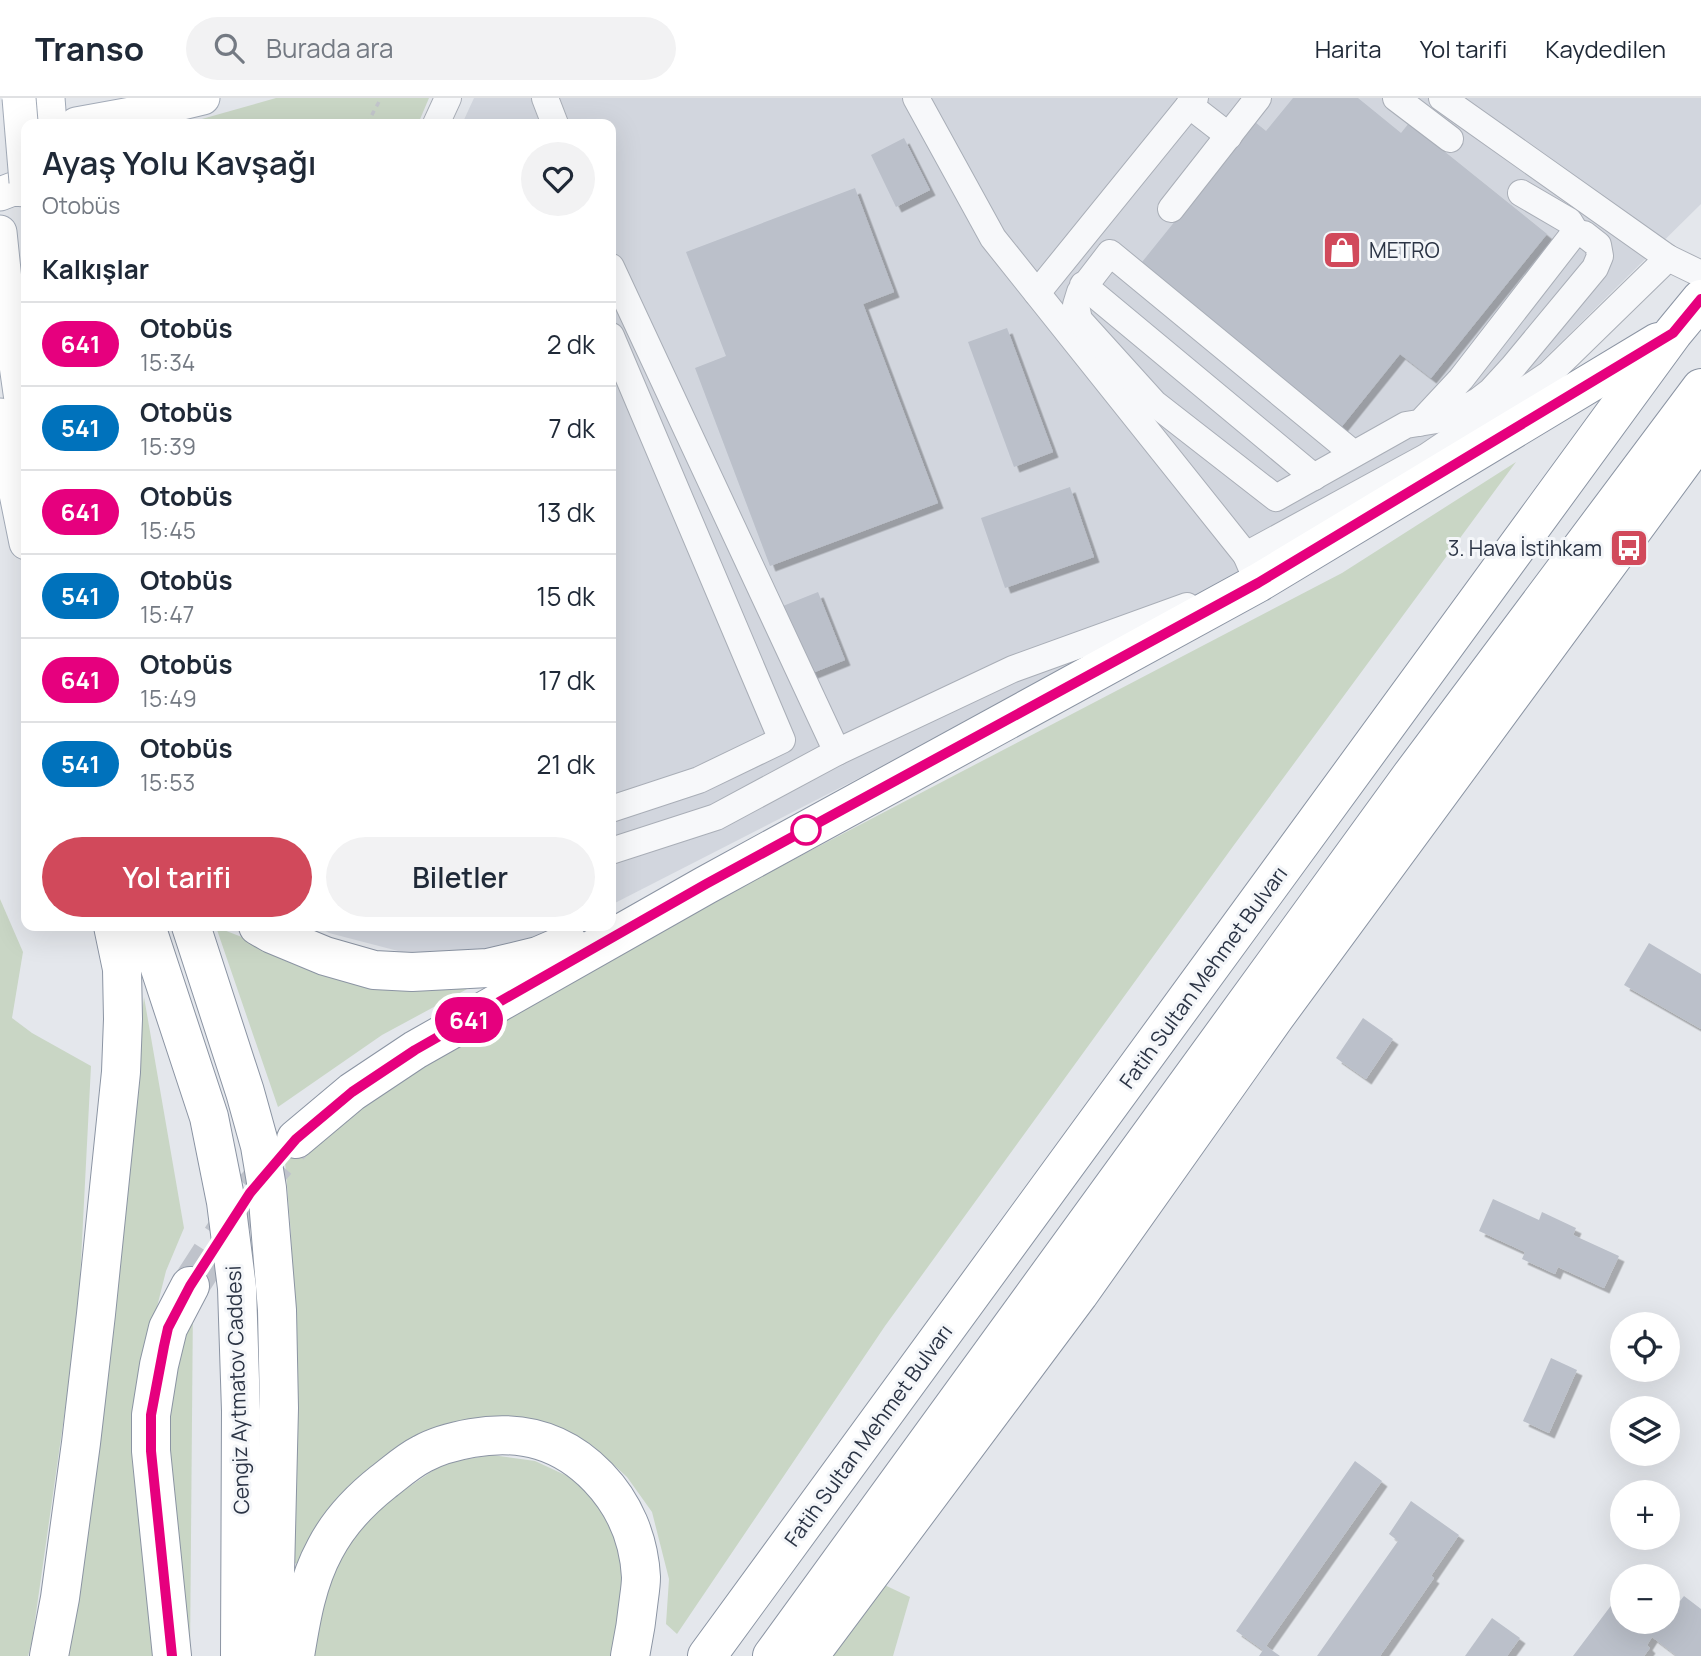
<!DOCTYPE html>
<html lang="tr">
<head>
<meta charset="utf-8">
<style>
	:root { --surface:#fff; --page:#f2f2f3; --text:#1f2937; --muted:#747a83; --line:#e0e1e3; --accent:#d1495b }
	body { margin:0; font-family:Manrope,sans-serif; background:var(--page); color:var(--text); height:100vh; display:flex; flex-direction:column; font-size:26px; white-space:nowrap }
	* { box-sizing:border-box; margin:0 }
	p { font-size:23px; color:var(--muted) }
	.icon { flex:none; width:38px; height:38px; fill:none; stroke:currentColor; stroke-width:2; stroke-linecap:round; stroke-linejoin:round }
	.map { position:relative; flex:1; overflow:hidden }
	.side { position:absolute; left:21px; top:21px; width:595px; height:812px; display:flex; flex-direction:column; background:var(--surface); border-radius:14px; box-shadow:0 7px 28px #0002 }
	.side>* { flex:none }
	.badge { padding:0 14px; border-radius:23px; font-size:24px; line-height:46px }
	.fabs { position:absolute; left:1610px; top:1214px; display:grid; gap:14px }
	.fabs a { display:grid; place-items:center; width:70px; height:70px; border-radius:50%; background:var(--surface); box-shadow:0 7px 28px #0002; font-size:35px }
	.map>.badge { position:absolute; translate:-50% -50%; box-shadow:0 0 0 4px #fff }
	h2 { padding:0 21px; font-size:26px; line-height:63px }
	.round { display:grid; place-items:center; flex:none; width:74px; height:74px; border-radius:37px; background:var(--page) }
	.summary { display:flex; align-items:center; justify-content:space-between; height:119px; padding:0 21px }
	h1 { font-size:33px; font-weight:600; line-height:52px }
	.cta { display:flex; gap:14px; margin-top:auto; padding:14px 21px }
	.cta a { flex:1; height:80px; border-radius:42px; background:var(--accent); color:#fff; font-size:28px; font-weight:600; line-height:80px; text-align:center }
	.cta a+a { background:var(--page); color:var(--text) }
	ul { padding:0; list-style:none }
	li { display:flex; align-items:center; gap:21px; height:84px; padding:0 21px; border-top:2px solid var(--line) }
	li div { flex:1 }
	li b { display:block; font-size:26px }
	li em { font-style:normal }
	li .badge { min-width:77px; font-weight:700; text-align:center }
	header { display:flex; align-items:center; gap:42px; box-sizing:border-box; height:98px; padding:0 35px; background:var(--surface); border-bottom:2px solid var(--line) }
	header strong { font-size:33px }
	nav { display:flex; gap:38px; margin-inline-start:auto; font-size:24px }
	.search { width:490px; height:63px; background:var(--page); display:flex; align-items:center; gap:18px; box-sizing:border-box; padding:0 24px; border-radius:38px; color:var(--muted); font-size:26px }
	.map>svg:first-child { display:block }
	.built { fill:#d2d6de }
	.green { fill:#c9d6c5 }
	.building { fill:#bbc0ca; filter:url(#shadow) }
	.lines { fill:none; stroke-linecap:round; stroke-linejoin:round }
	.highway-tunnel { stroke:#bfc3cb; stroke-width:38; stroke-dasharray:38 19; stroke-linecap:butt }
	.minor-casing { stroke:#a9aeb7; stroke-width:28 }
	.major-casing { stroke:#a3abb8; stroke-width:35 }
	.highway-casing { stroke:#8b94a3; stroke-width:40 }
	.path { stroke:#c2c5cb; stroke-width:3.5; stroke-dasharray:5 5; stroke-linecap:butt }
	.minor { stroke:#f7f8fa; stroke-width:26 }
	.major { stroke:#fff; stroke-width:33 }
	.highway { stroke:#fff; stroke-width:38 }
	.major-bridge-casing { stroke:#a3abb8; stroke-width:35; stroke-linecap:butt }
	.major-bridge { stroke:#fff; stroke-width:33 }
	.line-casing { stroke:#fff; stroke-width:16 }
	.line { stroke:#e6007e; stroke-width:10 }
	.stop-dot { fill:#fff; stroke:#e6007e; stroke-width:3.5 }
	.labels { text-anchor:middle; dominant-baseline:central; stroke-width:6; stroke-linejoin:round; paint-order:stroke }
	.poi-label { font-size:21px; fill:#2b3445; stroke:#f4f6f9; text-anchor:start }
	.street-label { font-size:21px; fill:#2b3445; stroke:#f4f6f9 }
</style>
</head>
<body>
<header>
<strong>Transo</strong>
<div class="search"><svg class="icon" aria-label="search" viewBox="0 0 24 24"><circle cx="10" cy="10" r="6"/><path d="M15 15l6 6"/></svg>Burada ara</div>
<nav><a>Harita</a><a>Yol tarifi</a><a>Kaydedilen</a></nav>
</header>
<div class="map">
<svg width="1701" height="1558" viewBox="0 0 1701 1558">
	<defs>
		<filter id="shadow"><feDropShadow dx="5.5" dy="5.5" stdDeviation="0" flood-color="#0004"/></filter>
	</defs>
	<rect width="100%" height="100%" fill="#e4e7ec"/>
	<g class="built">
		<path d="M 474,0 L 1701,0 L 1701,106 L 1540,265 L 1446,360 L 1125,544 L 611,807 L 611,26 L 462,26 Z"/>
		<path d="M 317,828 L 565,828 L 506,851 L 425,860 L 329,835 Z"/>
	</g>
	<g class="green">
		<path d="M 276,0 L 429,0 L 418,26 L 184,26 Z"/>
		<path d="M 1516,364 L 1234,747 L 885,1228 L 677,1536 L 666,1526 L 669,1481 L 652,1414 L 627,1379 L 593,1348 L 547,1327 L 471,1321 L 303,1465 L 286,1466 L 294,1240 L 291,1137 L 285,1063 L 443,947 L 555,886 L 1342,475 Z"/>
		<path d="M 0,801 L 23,854 L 12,920 L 32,935 L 91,968 L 78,1221 L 32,1543 L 28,1558 L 0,1558 Z"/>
		<path d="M 216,829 L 306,864 L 482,883 L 382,937 L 278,1009 Z"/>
		<path d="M 144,899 L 184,1130 L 166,1173 L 145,1257 L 159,1558 L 58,1558 L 79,1441 Z"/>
		<path d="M 193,1202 L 190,1558 L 168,1334 L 174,1262 Z"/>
		<path d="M 492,1357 L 535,1363 L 576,1382 L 603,1413 L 621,1454 L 627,1515 L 614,1558 L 308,1558 L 324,1483 L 368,1417 L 444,1365 Z"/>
		<path d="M 876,1483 L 910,1499 L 893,1558 L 825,1558 Z"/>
	</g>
	<g class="building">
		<path d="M 1293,0 L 1358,0 L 1401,35 L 1409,25 L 1547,136 L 1431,280 L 1400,256 L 1339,332 L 1138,169 L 1255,24 L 1266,33 Z"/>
		<path d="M 904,40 L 930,92 L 896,109 L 871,57 Z"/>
		<path d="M 855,90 L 894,194 L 863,206 L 938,405 L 770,468 L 695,270 L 726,258 L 686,154 Z"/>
		<path d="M 1007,230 L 1053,354 L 1014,369 L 968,244 Z"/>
		<path d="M 1070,389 L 1094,459 L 1005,490 L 981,420 Z"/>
		<path d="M 818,494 L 845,562 L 810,576 L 783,508 Z"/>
		<path d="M 1649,845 L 1701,876 L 1701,931 L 1624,887 Z"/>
		<path d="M 1363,920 L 1393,941 L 1366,981 L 1336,960 Z"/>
		<path d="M 1493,1101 L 1539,1122 L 1542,1114 L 1576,1130 L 1573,1137 L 1619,1158 L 1604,1190 L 1558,1169 L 1555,1176 L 1522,1161 L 1525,1154 L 1479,1133 Z"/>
		<path d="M 1551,1260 L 1577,1272 L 1549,1335 L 1523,1323 Z"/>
		<path d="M 1355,1363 L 1382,1383 L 1266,1548 L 1280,1558 L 1259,1558 L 1263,1552 L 1236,1533 Z"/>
		<path d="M 1411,1403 L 1459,1437 L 1431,1478 L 1434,1480 L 1380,1558 L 1317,1558 L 1398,1443 L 1389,1436 Z"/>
		<path d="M 1668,1493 L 1680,1503 L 1684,1498 L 1701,1511 L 1701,1558 L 1677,1558 L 1652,1539 L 1647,1547 L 1650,1550 L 1644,1558 L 1573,1558 L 1619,1497 L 1622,1499 L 1622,1524 L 1668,1524 Z"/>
		<path d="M 1492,1520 L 1520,1540 L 1507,1558 L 1465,1558 Z"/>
	</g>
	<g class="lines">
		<path class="highway-tunnel" d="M 190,1188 L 250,1095 L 296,1041"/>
		<g class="minor-casing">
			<g id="minor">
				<path d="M 545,0 L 555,26"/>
				<path d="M 916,0 L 993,140 L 1246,457 L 1258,485"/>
				<path d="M 1396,0 L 1450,41"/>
				<path d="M 1442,0 L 1668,160 L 1701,176"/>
				<path d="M 1189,7 L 1229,38"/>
				<path d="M 436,26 L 448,0"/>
				<path d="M 1521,95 L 1569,123 L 1577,136"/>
				<path d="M 1171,111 L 1258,0"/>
				<path d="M 611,169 L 837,654"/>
				<path d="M 1083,187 L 1314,379"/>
				<path d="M 1037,195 L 1195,0"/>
				<path d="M 611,238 L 782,642 L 699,682 L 611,711"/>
				<path d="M 1354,356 L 1110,155 L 1080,194 L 1076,207 L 1079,222 L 1154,305 L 1276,400 L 1406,327 L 1449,320 L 1478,303 L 1491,293 L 1513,269 L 1595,170 L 1600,158 L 1598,147 L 1584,136 L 1577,136 L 1572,138 L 1461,281 L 1420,325"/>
				<path d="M 1246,457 L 1426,359 L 1549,276 L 1668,160"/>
				<path d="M 611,753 L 716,719 L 837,654 L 1013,571 L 1187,508"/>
			</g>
		</g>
		<g class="major-casing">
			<g id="major">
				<path d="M 48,0 L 50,26"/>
				<path d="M 76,26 L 153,12 L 203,0"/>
				<path d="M 0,96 L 13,91 L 26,92"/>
				<path d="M 0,134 L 8,211 L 26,337"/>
				<path d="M 0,317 L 26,445"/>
			</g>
		</g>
		<g class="highway-casing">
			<g id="highway">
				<path d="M 146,828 L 209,1019 L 226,1104 L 237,1190 L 241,1313 L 240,1558"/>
				<path d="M 191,828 L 245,994 L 260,1048 L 267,1090 L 277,1212 L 279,1310 L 273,1558"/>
				<path d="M 258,828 L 272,836 L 325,858 L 374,872 L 412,874 L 488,870 L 538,858 L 568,845"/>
				<path d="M 296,1041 L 352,994 L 415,952 L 706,787 L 1258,485 L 1658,244"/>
				<path d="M 49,1558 L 60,1500 L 81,1345 L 96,1216 L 121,974 L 123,921 L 122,871 L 113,828"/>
				<path d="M 172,1558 L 151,1353 L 151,1317 L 159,1267 L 168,1230 L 190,1188"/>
				<path d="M 295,1558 C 301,1521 307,1484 325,1451 C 339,1424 359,1403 383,1384 C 396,1374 408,1363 422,1356 C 438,1347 455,1343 472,1340 C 522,1331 563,1343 598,1379 C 624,1406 639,1441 641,1479 C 641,1486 640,1493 639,1500 C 637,1520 634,1539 630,1558"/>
				<path d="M 707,1558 L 1673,235 L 1701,201"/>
				<path d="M 772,1558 L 1411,678 L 1701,290"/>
				<path d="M 809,1558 L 1079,1196 L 1275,919 L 1701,339"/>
			</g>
		</g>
		<path class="path" d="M 367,26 L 381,0"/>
		<use href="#minor" class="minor"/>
		<use href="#major" class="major"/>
		<use href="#highway" class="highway"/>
		<g class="major-bridge-casing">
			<path id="major-bridge" d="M 19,0 L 26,84"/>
		</g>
		<use href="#major-bridge" class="major-bridge"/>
	</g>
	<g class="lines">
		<g class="line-casing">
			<path id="line" d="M 172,1558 L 151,1353 L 151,1317 L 164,1248 L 168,1230 L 190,1188 L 250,1095 L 296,1041 L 352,994 L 415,952 L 706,786 L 1258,485 L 1673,235 L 1701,201"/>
		</g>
		<use href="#line" class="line"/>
	</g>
	<defs>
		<g id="shop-square" transform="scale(2.0125)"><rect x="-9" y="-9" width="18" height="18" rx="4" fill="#d1495b" stroke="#f4f6f9"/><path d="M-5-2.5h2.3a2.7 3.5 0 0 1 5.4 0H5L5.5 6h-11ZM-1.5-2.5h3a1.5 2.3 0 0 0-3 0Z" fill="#fff"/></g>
		<g id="bus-square" transform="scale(2.0125)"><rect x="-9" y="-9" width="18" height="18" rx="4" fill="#d1495b" stroke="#f4f6f9"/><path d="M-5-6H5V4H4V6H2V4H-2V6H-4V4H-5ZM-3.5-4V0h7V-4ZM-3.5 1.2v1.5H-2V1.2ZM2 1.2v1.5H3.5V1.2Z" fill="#fff"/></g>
	</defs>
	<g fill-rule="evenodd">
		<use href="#shop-square" x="1342" y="152"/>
		<use href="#bus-square" x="1629" y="450"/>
	</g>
	<circle class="stop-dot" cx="806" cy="732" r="14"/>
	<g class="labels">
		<g class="poi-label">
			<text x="1369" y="152">METRO</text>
			<text x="1602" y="450" text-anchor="end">3. Hava İstihkam</text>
		</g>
		<g class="street-label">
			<text transform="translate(1203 879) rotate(-54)">Fatih Sultan Mehmet Bulvarı</text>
			<text transform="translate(237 1292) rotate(-92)">Cengiz Aytmatov Caddesi</text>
			<text transform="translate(868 1337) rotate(-54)">Fatih Sultan Mehmet Bulvarı</text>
		</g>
	</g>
</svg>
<div class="fabs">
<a><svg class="icon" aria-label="locate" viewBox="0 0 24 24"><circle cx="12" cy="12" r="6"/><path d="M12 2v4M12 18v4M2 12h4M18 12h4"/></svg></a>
<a><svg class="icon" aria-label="layers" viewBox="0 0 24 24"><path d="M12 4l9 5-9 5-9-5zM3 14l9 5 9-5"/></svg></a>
<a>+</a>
<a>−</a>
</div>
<b class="badge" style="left:469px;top:922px;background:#e6007e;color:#fff">641</b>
<section class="side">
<div class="summary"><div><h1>Ayaş Yolu Kavşağı</h1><p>Otobüs</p></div><a class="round"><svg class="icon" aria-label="heart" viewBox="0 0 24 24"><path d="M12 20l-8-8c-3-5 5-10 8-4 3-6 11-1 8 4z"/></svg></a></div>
<h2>Kalkışlar</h2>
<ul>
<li><span class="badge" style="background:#e6007e;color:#fff">641</span><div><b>Otobüs</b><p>15:34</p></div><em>2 dk</em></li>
<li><span class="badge" style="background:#0072bc;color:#fff">541</span><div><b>Otobüs</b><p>15:39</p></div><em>7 dk</em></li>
<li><span class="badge" style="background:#e6007e;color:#fff">641</span><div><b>Otobüs</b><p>15:45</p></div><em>13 dk</em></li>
<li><span class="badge" style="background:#0072bc;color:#fff">541</span><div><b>Otobüs</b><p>15:47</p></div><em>15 dk</em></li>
<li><span class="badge" style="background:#e6007e;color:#fff">641</span><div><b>Otobüs</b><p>15:49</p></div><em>17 dk</em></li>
<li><span class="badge" style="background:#0072bc;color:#fff">541</span><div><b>Otobüs</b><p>15:53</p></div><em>21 dk</em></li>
</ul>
<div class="cta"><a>Yol tarifi</a><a>Biletler</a></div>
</section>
</div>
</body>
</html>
